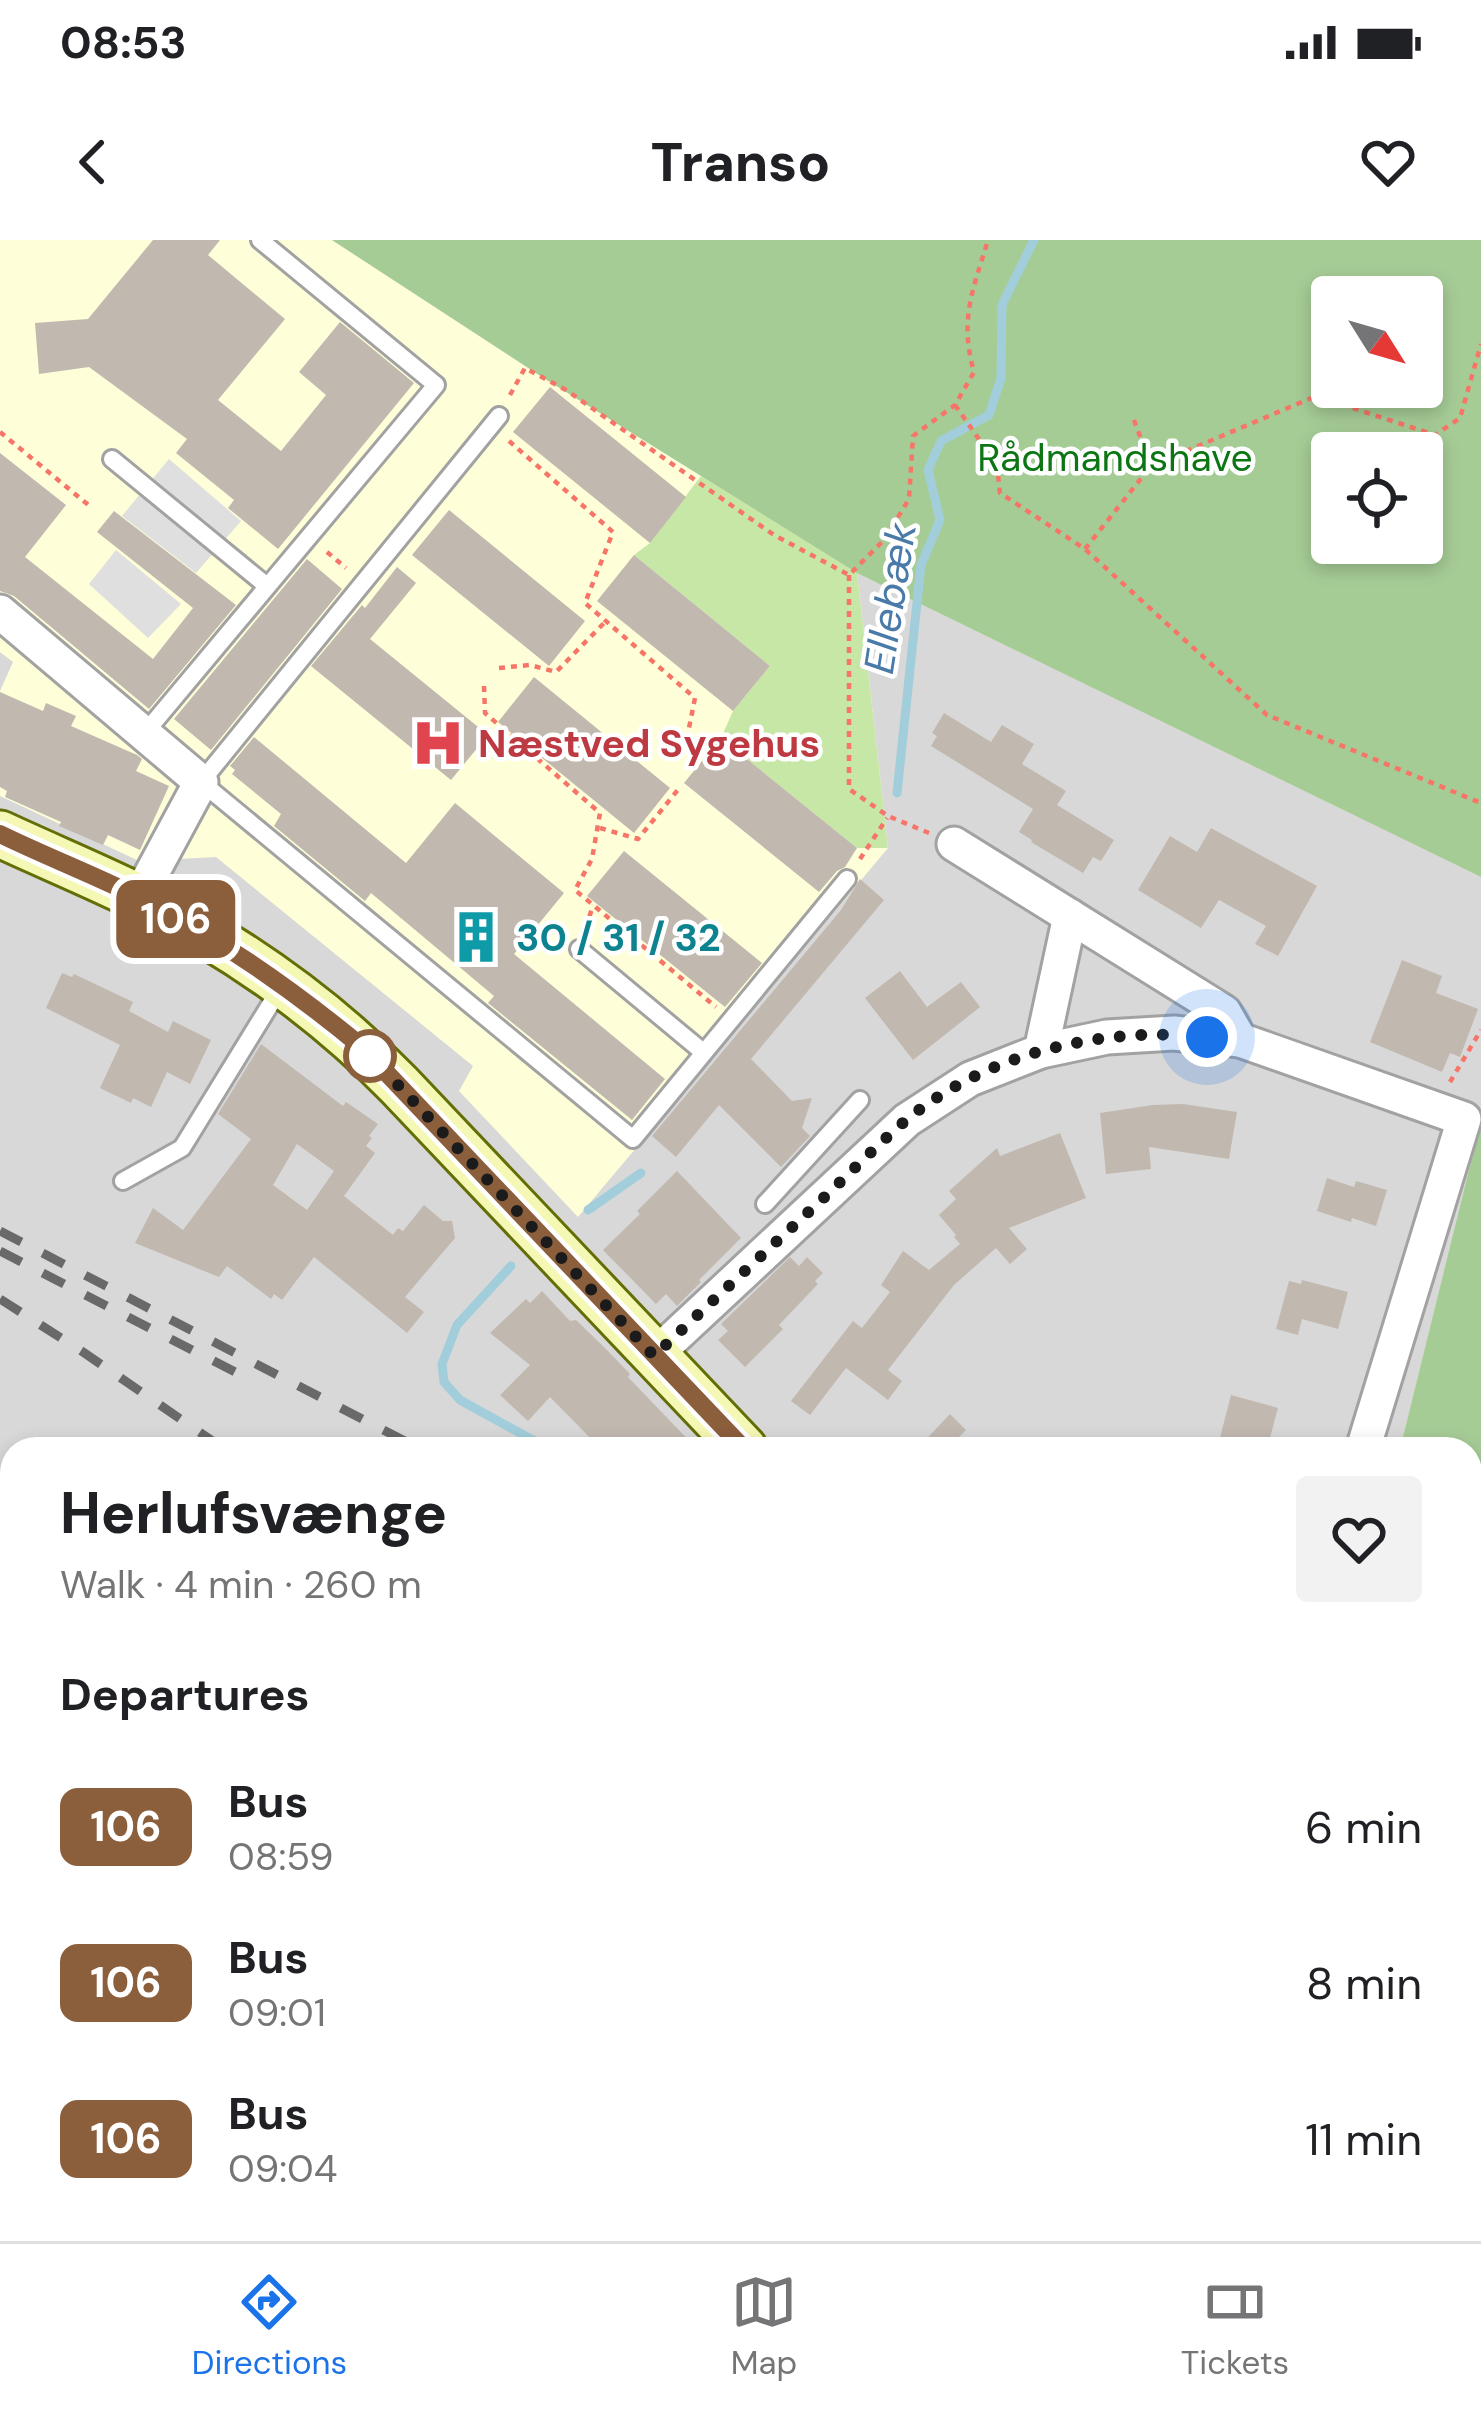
<!DOCTYPE html>
<html lang="en">
<head>
<meta charset="utf-8">
<style>
	:root { --surface:#fff; --page:#f2f2f2; --text:#202124; --muted:#757577; --line:#e0e0e0; --accent:#1a73e8 }
	body { margin:0; font-family:"DM Sans",sans-serif; background:var(--page); color:var(--text); height:100vh; display:flex; flex-direction:column; font-size:45px; white-space:nowrap }
	* { box-sizing:border-box; margin:0 }
	p { font-size:39px; color:var(--muted) }
	.icon { flex:none; width:66px; height:66px; fill:none; stroke:currentColor; stroke-width:2; stroke-linecap:round; stroke-linejoin:round }
	.map { position:relative; flex:1; overflow:hidden }
	.details { position:absolute; left:0px; top:1197px; width:1482px; height:804px; display:flex; flex-direction:column; background:var(--surface); border-radius:36px 36px 0 0; box-shadow:0 6px 18px #0003 }
	.details>* { flex:none }
	.badge { padding:0 24px; border-radius:18px; font-size:42px; line-height:78px }
	.needle { width:78px; rotate:127deg }
	.controls { position:absolute; left:1311px; top:36px; display:grid; gap:24px }
	.controls a { display:grid; place-items:center; width:132px; height:132px; border-radius:12px; background:var(--surface); box-shadow:0 6px 18px #0003; font-size:60px }
	.you { position:absolute; width:60px; height:60px; margin:-30px; border:9px solid #fff; border-radius:50%; background:#1a73e8; box-shadow:0 0 0 18px #1a73e833 }
	.map>.badge { position:absolute; translate:-50% -50%; box-shadow:0 0 0 6px #fff }
	h2 { padding:0 60px; font-size:45px; line-height:108px }
	.round { display:grid; place-items:center; flex:none; width:126px; height:126px; border-radius:12px; background:var(--page) }
	.head { display:flex; align-items:center; justify-content:space-between; height:204px; padding:0 60px }
	h1 { font-size:57px; font-weight:800; line-height:90px }
	ul { padding:0; list-style:none }
	li { display:flex; align-items:center; gap:36px; height:156px; padding:0 60px }
	li div { flex:1 }
	li b { display:block; font-size:45px }
	li em { font-style:normal }
	li .badge { min-width:132px; font-weight:700; text-align:center }
	.status { display:flex; justify-content:space-between; align-items:center; height:84px; padding:0 60px; background:var(--surface); direction:ltr }
	.status svg { height:33px; fill:currentColor }
	header { display:flex; justify-content:space-between; align-items:center; height:156px; padding:0 60px; background:var(--surface); font-size:54px; font-weight:800 }
	.tab-bar { display:flex; justify-content:space-around; align-items:center; height:168px; border-top:3px solid var(--line); background:var(--surface); font-size:33px; color:var(--muted) }
	.tab-bar a { display:grid; justify-items:center; gap:6px }
	.tab-bar .current { color:var(--accent) }
	.map>svg:first-child { display:block }
	.residential { fill:#d9d8d8 }
	.education { fill:#fefed8 }
	.grass { fill:#c7e7a6 }
	.forest { fill:#a6cc96; fill-rule:evenodd }
	.parking { fill:#dfdfdf }
	.lines { fill:none; stroke-linecap:round; stroke-linejoin:round }
	.stream { stroke:#a1ceda; stroke-width:9 }
	.building { fill:#c1b8b0; fill-rule:evenodd }
	.lane-casing { stroke:#a2a2a2; stroke-width:22 }
	.street-casing { stroke:#a2a2a2; stroke-width:39 }
	.secondary-casing { stroke:#646e06; stroke-width:51 }
	.path { stroke:#f77568; stroke-width:4.5; stroke-dasharray:6 6; stroke-linecap:butt }
	.lane { stroke:#fff; stroke-width:16 }
	.street { stroke:#fff; stroke-width:33 }
	.secondary { stroke:#f5f8b4; stroke-width:45 }
	.rail { stroke:#696969; stroke-width:9; stroke-dasharray:24 24; stroke-linecap:butt }
	.line-casing { stroke:#fff; stroke-width:27 }
	.line { stroke:#8b5e3c; stroke-width:18 }
	.walk { stroke:#1b1b1b; stroke-width:12; stroke-dasharray:0 21.6 }
	.stop-dot { fill:#fff; stroke:#8b5e3c; stroke-width:6 }
	.labels { text-anchor:middle; dominant-baseline:central; stroke-width:9; stroke-linejoin:round; paint-order:stroke }
	.park-label { font-size:39px; fill:#0d7614; stroke:#fff }
	.health-label { font-size:39px; font-weight:bold; fill:#be3a42; stroke:#fff; text-anchor:start }
	.culture-label { font-size:39px; font-weight:bold; fill:#0d838f; stroke:#fff; text-anchor:start }
	.water-label { font-size:42px; font-style:italic; fill:#4a7aa8; stroke:#fff }
</style>
</head>
<body>
<div class="status"><b>08:53</b><svg viewBox="0 0 49 12"><path d="M0 12V9h3v3zM5 12V6h3v6zM10 12V3h3v9zM15 12V0h3v12zM26 1h20v11H26zM47 4h2v5h-2z"/></svg></div>
<header><svg class="icon" aria-label="back" viewBox="0 0 24 24"><path d="M15 5l-7 7 7 7"/></svg>Transo<svg class="icon" aria-label="heart" viewBox="0 0 24 24"><path d="M12 20l-8-8c-3-5 5-10 8-4 3-6 11-1 8 4z"/></svg></header>
<div class="map">
<svg width="1481" height="2001" viewBox="0 0 1481 2001">
	<rect width="100%" height="100%" fill="#ede9e1"/>
	<path class="residential" d="M 0,0 L 332,0 L 542,137 L 857,333 L 1481,637 L 1481,881 L 1400,1209 L 12,1209 L 12,1989 L 1470,1989 L 1470,1583 L 1481,1584 L 1481,2001 L 0,2001 Z"/>
	<path class="education" d="M 0,0 L 332,0 L 542,137 L 857,333 L 888,608 L 578,977 L 459,851 L 473,826 L 216,617 L 139,621 L 0,556 L 0,451 L 13,422 L 0,412 Z"/>
	<path class="grass" d="M 701,236 L 857,333 L 888,608 L 857,608 L 721,498 L 733,471 L 770,426 L 634,315 L 650,303 Z"/>
	<g class="forest">
		<path d="M 332,0 L 1481,0 L 1481,637 L 857,333 L 542,137 ZM 1332,57 L 1422,57 L 1422,147 L 1332,147 ZM 1332,213 L 1422,213 L 1422,303 L 1332,303 Z"/>
		<path d="M 1481,881 L 1481,1584 L 1470,1583 L 1470,1209 L 1400,1209 Z"/>
	</g>
	<g class="parking">
		<path d="M 169,219 L 241,281 L 196,333 L 122,276 Z"/>
		<path d="M 116,310 L 181,364 L 148,398 L 89,344 Z"/>
	</g>
	<g class="lines">
		<g class="stream">
			<path d="M 897,553 L 921,325 L 940,280 L 928,230 L 941,201 L 989,175 L 1001,138 L 1002,65 L 1034,0"/>
			<path d="M 588,970 L 641,933"/>
			<path d="M 511,1026 L 457,1085 L 442,1124 L 444,1142 L 460,1160 L 549,1209"/>
			<path d="M 0,1660 L 12,1656"/>
		</g>
	</g>
	<g class="building">
		<path d="M 153,0 L 220,0 L 208,15 L 285,79 L 218,160 L 281,211 L 326,155 L 299,132 L 340,82 L 414,143 L 278,309 L 228,268 L 234,260 L 176,213 L 187,199 L 89,127 L 39,134 L 35,83 L 88,79 Z"/>
		<path d="M 550,147 L 686,257 L 650,303 L 513,192 Z"/>
		<path d="M 0,213 L 66,265 L 25,317 L 153,419 L 193,368 L 97,292 L 114,271 L 236,365 L 149,469 L 14,356 L 0,351 Z"/>
		<path d="M 449,270 L 585,381 L 549,426 L 412,315 Z"/>
		<path d="M 634,315 L 770,426 L 733,471 L 597,361 Z"/>
		<path d="M 307,319 L 342,349 L 211,510 L 174,479 Z"/>
		<path d="M 397,327 L 416,343 L 370,399 L 488,495 L 451,540 L 311,426 L 362,365 L 365,368 Z"/>
		<path d="M 534,437 L 670,548 L 634,593 L 498,482 Z"/>
		<path d="M 0,452 L 43,471 L 46,463 L 76,476 L 71,486 L 137,515 L 142,519 L 136,531 L 169,546 L 140,610 L 108,595 L 103,605 L 59,586 L 61,582 L 5,557 L 7,551 L 0,547 Z"/>
		<path d="M 944,473 L 991,502 L 1002,485 L 1034,504 L 1022,524 L 1066,551 L 1057,565 L 1114,600 L 1101,621 L 1093,617 L 1083,633 L 1031,602 L 1032,600 L 1019,592 L 1033,569 L 931,506 L 937,496 L 932,493 Z"/>
		<path d="M 254,497 L 406,623 L 455,563 L 564,653 L 514,714 L 665,839 L 632,880 L 488,763 L 494,756 L 371,653 L 365,661 L 274,586 L 281,574 L 232,534 L 235,530 L 230,526 Z"/>
		<path d="M 721,498 L 857,608 L 845,627 L 837,631 L 819,652 L 684,543 Z"/>
		<path d="M 1211,588 L 1317,646 L 1278,716 L 1255,704 L 1266,686 L 1219,660 L 1201,688 L 1138,650 L 1170,596 L 1197,612 Z"/>
		<path d="M 624,611 L 762,723 L 725,767 L 587,656 Z"/>
		<path d="M 860,639 L 884,660 L 751,819 L 792,861 L 812,858 L 802,888 L 810,896 L 781,927 L 719,865 L 676,917 L 652,896 L 841,670 Z"/>
		<path d="M 1402,720 L 1442,736 L 1436,753 L 1478,769 L 1460,817 L 1450,813 L 1442,832 L 1370,802 Z"/>
		<path d="M 900,731 L 927,767 L 961,742 L 980,767 L 913,820 L 865,758 Z"/>
		<path d="M 62,733 L 72,737 L 74,734 L 133,762 L 129,771 L 168,792 L 173,781 L 211,800 L 190,844 L 167,832 L 151,867 L 133,858 L 131,863 L 100,848 L 120,805 L 46,768 Z"/>
		<path d="M 261,804 L 343,866 L 346,862 L 378,884 L 369,896 L 372,898 L 366,906 L 375,913 L 344,956 L 393,995 L 398,988 L 403,991 L 424,965 L 443,981 L 452,981 L 455,998 L 405,1057 L 424,1072 L 407,1093 L 314,1017 L 282,1060 L 274,1054 L 271,1059 L 227,1026 L 219,1037 L 135,1003 L 153,968 L 183,990 L 251,899 L 218,874 ZM 297,904 L 334,931 L 307,970 L 273,945 Z"/>
		<path d="M 1183,864 L 1237,872 L 1229,919 L 1149,907 L 1151,929 L 1106,934 L 1100,873 L 1153,865 Z"/>
		<path d="M 1060,893 L 1086,958 L 1009,988 L 1027,1009 L 1010,1024 L 996,1008 L 954,1045 L 888,1130 L 902,1141 L 888,1160 L 846,1128 L 810,1175 L 791,1161 L 853,1081 L 862,1088 L 890,1052 L 881,1045 L 903,1011 L 929,1030 L 960,1004 L 954,997 L 956,995 L 939,975 L 956,959 L 949,951 L 997,908 L 1000,916 Z"/>
		<path d="M 677,931 L 741,998 L 699,1040 L 701,1042 L 677,1066 L 666,1054 L 656,1064 L 603,1010 L 640,974 L 637,971 Z"/>
		<path d="M 1327,938 L 1354,947 L 1356,941 L 1387,950 L 1376,986 L 1352,978 L 1351,982 L 1317,971 Z"/>
		<path d="M 790,1017 L 799,1026 L 807,1017 L 823,1033 L 815,1041 L 818,1044 L 779,1085 L 783,1089 L 745,1127 L 718,1100 L 728,1091 L 721,1084 Z"/>
		<path d="M 1302,1040 L 1348,1052 L 1338,1089 L 1302,1079 L 1298,1095 L 1276,1089 L 1289,1041 L 1301,1044 Z"/>
		<path d="M 542,1051 L 570,1081 L 576,1080 L 608,1111 L 630,1134 L 628,1137 L 697,1209 L 601,1209 L 550,1157 L 528,1181 L 500,1155 L 530,1125 L 490,1093 L 526,1059 L 530,1063 Z"/>
		<path d="M 1231,1155 L 1278,1168 L 1267,1209 L 1217,1209 Z"/>
		<path d="M 950,1174 L 966,1190 L 947,1209 L 917,1209 Z"/>
	</g>
	<g class="lines">
		<g class="lane-casing">
			<g id="lane">
				<path d="M 499,176 L 201,542 L 633,899 L 847,639"/>
				<path d="M 112,219 L 267,346"/>
				<path d="M 144,494 L 436,145 L 260,0"/>
				<path d="M 579,709 L 703,812"/>
				<path d="M 123,941 L 182,908 L 281,747"/>
				<path d="M 765,964 L 860,860"/>
			</g>
		</g>
		<g class="street-casing">
			<g id="street">
				<path d="M 0,372 L 201,542 L 139,657"/>
				<path d="M 954,604 L 1224,772 L 1240,800"/>
				<path d="M 1041,811 L 1070,676"/>
				<path d="M 654,1116 L 907,880 L 970,839 L 1041,811 L 1107,797 L 1174,793 L 1240,800 L 1464,879 L 1363,1209"/>
				<path d="M 0,1466 L 12,1491"/>
				<path d="M 0,1807 L 12,1801"/>
				<path d="M 1470,1974 L 1481,1986"/>
				<path d="M 146,1989 L 152,2001"/>
				<path d="M 534,1989 L 540,2001"/>
			</g>
		</g>
		<g class="secondary-casing">
			<g id="secondary">
				<path d="M 0,594 C 45,615 91,634 136,656 C 233,704 323,767 399,845 L 744,1209"/>
				<path d="M 1470,1635 L 1481,1637"/>
			</g>
		</g>
		<g class="path">
			<path d="M 510,155 L 525,128 L 566,150 L 774,295 L 849,335 L 884,300 L 909,259 L 913,196 L 955,165 L 974,132 C 959,79 973,50 988,0"/>
			<path d="M 955,165 L 997,225 L 1000,253 L 1085,309 L 1267,475 L 1481,563"/>
			<path d="M 1134,180 L 1151,226"/>
			<path d="M 0,192 L 92,268"/>
			<path d="M 509,201 L 613,292 L 585,363 L 695,458 L 689,488"/>
			<path d="M 1085,309 L 1151,226 L 1316,156 L 1435,195 L 1460,178 L 1481,104"/>
			<path d="M 327,312 L 346,328"/>
			<path d="M 849,335 L 849,549 L 888,576 L 929,593"/>
			<path d="M 499,428 L 530,425 L 556,432 L 606,381"/>
			<path d="M 484,446 L 485,473 L 600,573 L 592,619 L 575,650 L 716,767"/>
			<path d="M 600,588 L 638,599 L 681,546"/>
			<path d="M 860,619 L 887,578"/>
			<path d="M 586,688 L 593,665"/>
			<path d="M 1450,842 L 1481,790"/>
			<path d="M 1470,1717 L 1481,1726"/>
			<path d="M 883,1989 L 891,2001"/>
		</g>
		<use href="#lane" class="lane"/>
		<use href="#street" class="street"/>
		<use href="#secondary" class="secondary"/>
		<g class="rail">
			<path d="M 0,991 L 420,1209"/>
			<path d="M 0,1011 L 235,1132"/>
			<path d="M 0,1059 L 83,1112 L 224,1209"/>
			<path d="M 1470,1763 L 1481,1769"/>
			<path d="M 958,1989 L 967,2001"/>
		</g>
	</g>
	<g class="lines">
		<g class="line-casing">
			<path id="line" d="M 0,594 C 45,616 92,634 136,656 C 218,697 292,749 362,807 L 744,1209"/>
		</g>
		<use href="#line" class="line"/>
		<path class="walk" d="M 370,816 L 362,807 L 654,1116 C 708,1065 762,1015 816,965 C 846,937 874,908 904,882 C 985,813 1103,786 1207,797"/>
	</g>
	<defs>
		<g id="hospital-bare" transform="scale(4.14)"><path d="M-5-5h3v3.5h4V-5h3V5h-3V1.5h-4V5h-3Z" fill="#e0444e" stroke="#fff" stroke-width="2.5" paint-order="stroke"/></g>
		<g id="building-bare" transform="scale(4.14)"><path d="M-4-6H4V6H1V3H-1V6H-4ZM-2.5-4.3h1.7v1.8h-1.7ZM.8-4.3h1.7v1.8H.8ZM-2.5-1h1.7V.8h-1.7ZM.8-1h1.7V.8H.8Z" fill="#0f9aa8" stroke="#fff" stroke-width="2.5" paint-order="stroke"/></g>
	</defs>
	<g fill-rule="evenodd">
		<use href="#hospital-bare" x="438" y="503"/>
		<use href="#building-bare" x="476" y="697"/>
	</g>
	<circle class="stop-dot" cx="370" cy="816" r="24"/>
	<g class="labels">
		<g class="park-label">
			<text x="1115" y="217">Rådmandshave</text>
		</g>
		<g class="health-label">
			<text x="478" y="503">Næstved Sygehus</text>
		</g>
		<g class="culture-label">
			<text x="516" y="697">30 / 31 / 32</text>
		</g>
		<g class="water-label">
			<text transform="translate(890 358) rotate(-81)">Ellebæk</text>
		</g>
	</g>
</svg>
<div class="controls">
<a><svg class="needle" viewBox="-14 -14 28 28"><path d="M0-13l5 13h-10z" fill="#e53935"/><path d="M0 13l5-13h-10z" fill="#757577"/></svg></a>
<a><svg class="icon" aria-label="locate" viewBox="0 0 24 24"><circle cx="12" cy="12" r="6"/><path d="M12 2v4M12 18v4M2 12h4M18 12h4"/></svg></a>
</div>
<div class="you" style="left:1207px;top:797px"></div>
<b class="badge" style="left:176px;top:679px;background:#8b5e3c;color:#fff">106</b>
<section class="details">
<div class="head"><div><h1>Herlufsvænge</h1><p>Walk · 4 min · 260 m</p></div><a class="round"><svg class="icon" aria-label="heart" viewBox="0 0 24 24"><path d="M12 20l-8-8c-3-5 5-10 8-4 3-6 11-1 8 4z"/></svg></a></div>
<h2>Departures</h2>
<ul>
<li><span class="badge" style="background:#8b5e3c;color:#fff">106</span><div><b>Bus</b><p>08:59</p></div><em>6 min</em></li>
<li><span class="badge" style="background:#8b5e3c;color:#fff">106</span><div><b>Bus</b><p>09:01</p></div><em>8 min</em></li>
<li><span class="badge" style="background:#8b5e3c;color:#fff">106</span><div><b>Bus</b><p>09:04</p></div><em>11 min</em></li>
</ul>
</section>
</div>
<nav class="tab-bar">
<a class="current"><svg class="icon" aria-label="directions" viewBox="0 0 24 24"><path d="M12 3l9 9-9 9-9-9zM9 14v-3h6M13 9l2 2-2 2"/></svg>Directions</a>
<a><svg class="icon" aria-label="map" viewBox="0 0 24 24"><path d="M3 6l6-2 6 2 6-2v14l-6 2-6-2-6 2zM9 4v14M15 6v14"/></svg>Map</a>
<a><svg class="icon" aria-label="tickets" viewBox="0 0 24 24"><path d="M3 7h18v10H3zM15 7v10"/></svg>Tickets</a>
</nav>
</body>
</html>
